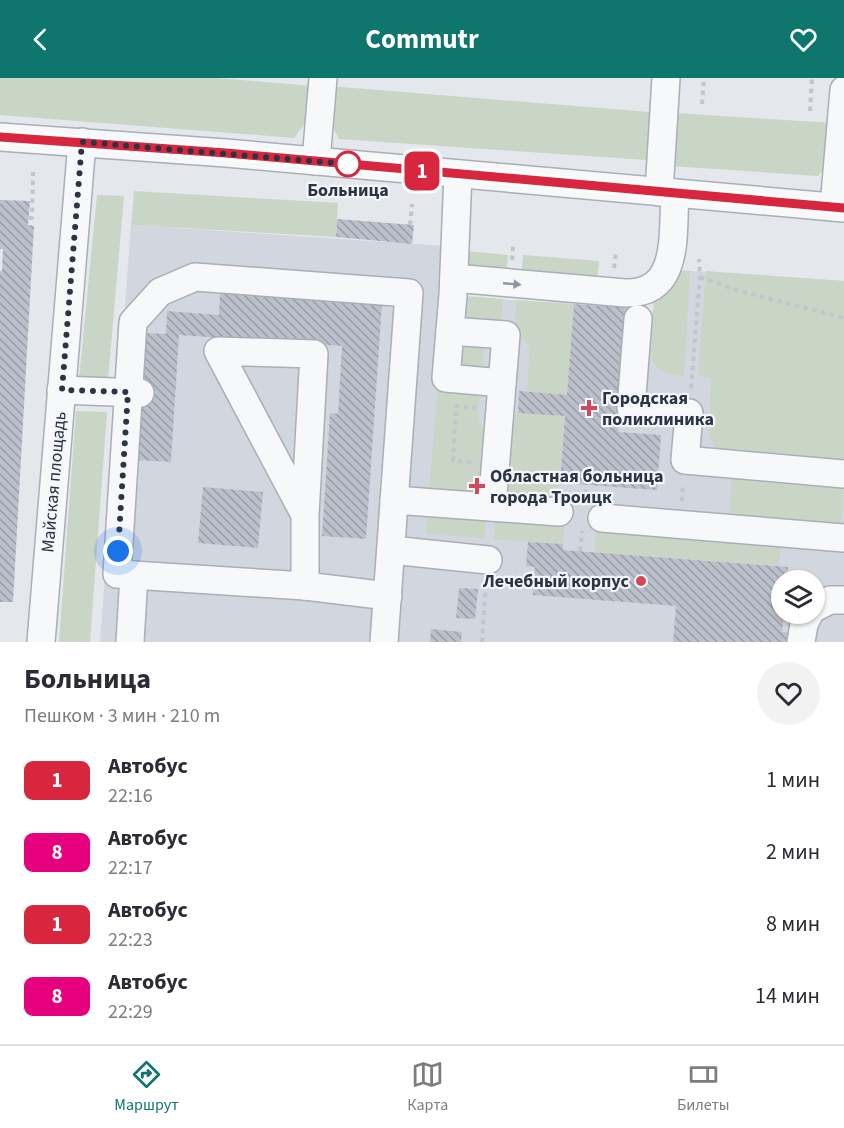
<!DOCTYPE html>
<html lang="ru">
<head>
<meta charset="utf-8">
<style>
	:root { --surface:#fff; --page:#f2f2f3; --text:#2b2b33; --muted:#7c7c81; --line:#e1e1e2; --accent:#0f766e }
	body { margin:0; font-family:"Source Sans 3",sans-serif; background:var(--page); color:var(--text); height:100vh; display:flex; flex-direction:column; font-size:22px; white-space:nowrap }
	* { box-sizing:border-box; margin:0 }
	p { font-size:20px; color:var(--muted) }
	.icon { flex:none; width:33px; height:33px; fill:none; stroke:currentColor; stroke-width:2; stroke-linecap:round; stroke-linejoin:round }
	.map { position:relative; height:564px; overflow:hidden }
	.panel { display:flex; flex-direction:column; background:var(--surface); flex:1 }
	.panel>* { flex:none }
	.badge { padding:0 12px; border-radius:9px; font-size:21px; line-height:39px }
	.buttons { position:absolute; left:771px; top:492px; display:grid; gap:12px }
	.buttons a { display:grid; place-items:center; width:54px; height:54px; border-radius:50%; background:var(--surface); box-shadow:0 2px 4px #0004; font-size:30px }
	.you { position:absolute; width:30px; height:30px; margin:-15px; border:4px solid #fff; border-radius:50%; background:#1a73e8; box-shadow:0 0 0 9px #1a73e833 }
	.map>.badge { position:absolute; translate:-50% -50%; box-shadow:0 0 0 3px #fff }
	.round { display:grid; place-items:center; flex:none; width:63px; height:63px; border-radius:32px; background:var(--page) }
	.overview { display:flex; align-items:center; justify-content:space-between; height:102px; padding:0 24px }
	h1 { font-size:28px; font-weight:700; line-height:45px }
	ul { padding:0; list-style:none }
	li { display:flex; align-items:center; gap:18px; height:72px; padding:0 24px }
	li div { flex:1 }
	li b { display:block; font-size:22px }
	li em { font-style:normal }
	li .badge { min-width:66px; font-weight:700; text-align:center }
	header { display:flex; justify-content:space-between; align-items:center; height:78px; padding:0 24px; background:var(--accent); color:#fff; font-size:27px; font-weight:700 }
	.menu { display:flex; justify-content:space-around; align-items:center; height:84px; border-top:2px solid var(--line); background:var(--surface); font-size:16px; color:var(--muted) }
	.menu a { display:grid; justify-items:center; gap:3px }
	.menu .current { color:var(--accent) }
	.map>svg:first-child { display:block }
	.built { fill:#d2d6de; fill-rule:evenodd }
	.green { fill:#c9d6c5 }
	.building { fill:url(#building-back-hatch) }
	.lines { fill:none; stroke-linecap:round; stroke-linejoin:round }
	.minor-casing { stroke:#a9aeb7; stroke-width:30 }
	.path { stroke:#c2c5cb; stroke-width:4; stroke-dasharray:4.5 4.5; stroke-linecap:butt }
	.minor { stroke:#f7f8fa; stroke-width:27 }
	.oneway { fill:#9196a0 }
	.line-casing { stroke:#fff; stroke-width:14 }
	.line { stroke:#d7263d; stroke-width:9 }
	.walk { stroke:#2b3445; stroke-width:6; stroke-dasharray:0 10.8 }
	.stop-dot { fill:#fff; stroke:#d7263d; stroke-width:3 }
	.poi-dot { fill:#d1495b; stroke:#f4f6f9; stroke-width:2 }
	.labels { text-anchor:middle; dominant-baseline:central; stroke-width:4.5; stroke-linejoin:round; paint-order:stroke }
	.stop-label { font-size:18px; font-weight:bold; fill:#2b3445; stroke:#f4f6f9 }
	.poi-label { font-size:18px; font-weight:bold; fill:#2b3445; stroke:#f4f6f9; text-anchor:start }
	.street-label { font-size:18px; fill:#2b3445; stroke:#f4f6f9 }
</style>
</head>
<body>
<header><svg class="icon" aria-label="back" viewBox="0 0 24 24"><path d="M15 5l-7 7 7 7"/></svg>Commutr<svg class="icon" aria-label="heart" viewBox="0 0 24 24"><path d="M12 20l-8-8c-3-5 5-10 8-4 3-6 11-1 8 4z"/></svg></header>
<div class="map">
<svg width="844" height="564" viewBox="0 0 844 564">
	<defs>
		<pattern id="building-back-hatch" width="6" height="6" patternUnits="userSpaceOnUse" patternTransform="scale(1.5)"><rect width="6" height="6" fill="#bbc0ca"/><path d="M-1 5l2 2M0 0l6 6M5-1l2 2" fill="none" stroke="#989da6"/></pattern>
	</defs>
	<rect width="100%" height="100%" fill="#e4e7ec"/>
	<path class="built" d="M 131,147 L 447,168 L 445,217 L 686,236 L 690,193 L 844,203 L 844,564 L 100,564 ZM 782,502 L 814,502 L 814,536 L 782,536 Z"/>
	<g class="green">
		<path d="M 0,0 L 217,0 L 313,8 L 310,39 L 294,60 L 0,37 Z"/>
		<path d="M 329,8 L 650,34 L 646,82 L 339,61 L 327,38 Z"/>
		<path d="M 674,35 L 833,45 L 832,81 L 818,98 L 670,88 Z"/>
		<path d="M 134,113 L 338,125 L 336,159 L 131,147 Z"/>
		<path d="M 97,117 L 124,118 L 108,302 L 79,301 Z"/>
		<path d="M 466,173 L 508,177 L 506,197 L 465,194 Z"/>
		<path d="M 523,177 L 599,183 L 597,204 L 521,198 Z"/>
		<path d="M 672,192 L 690,193 L 684,298 C 668,296 658,294 651,280 L 654,215 Z"/>
		<path d="M 706,193 L 844,203 L 844,381 L 717,370 L 709,359 L 711,300 L 698,297 Z"/>
		<path d="M 463,218 L 503,221 L 501,247 L 461,244 Z"/>
		<path d="M 516,222 L 574,226 L 567,317 L 527,314 L 530,269 L 515,251 Z"/>
		<path d="M 461,263 L 484,265 L 483,290 L 459,288 Z"/>
		<path d="M 438,306 L 479,310 L 478,343 L 487,356 L 481,418 L 429,414 Z"/>
		<path d="M 76,333 L 107,334 L 90,564 L 59,564 Z"/>
		<path d="M 518,335 L 565,338 L 557,425 L 500,420 L 507,343 Z"/>
		<path d="M 732,398 L 844,406 L 840,449 L 729,442 Z"/>
		<path d="M 428,432 L 486,436 L 484,460 L 426,456 Z"/>
		<path d="M 496,438 L 565,443 L 563,466 L 494,461 Z"/>
		<path d="M 596,450 L 781,465 L 779,488 L 595,474 Z"/>
	</g>
	<g class="building">
		<path d="M 0,122 L 30,123 L 28,147 L 34,148 L 13,524 L 0,524 L 0,193 L 2,193 L 3,171 L 0,171 Z"/>
		<path d="M 337,141 L 414,147 L 412,166 L 336,159 Z"/>
		<path d="M 601,210 L 626,212 L 624,230 L 628,231 L 618,354 L 661,357 L 657,412 L 560,405 L 565,338 L 518,335 L 519,313 L 567,317 L 574,226 L 600,228 Z"/>
		<path d="M 220,214 L 382,225 L 366,461 L 322,458 L 330,335 L 338,336 L 342,268 L 179,257 L 171,384 L 136,382 L 144,255 L 166,256 L 167,233 L 219,237 Z"/>
		<path d="M 203,409 L 263,414 L 258,470 L 198,465 Z"/>
		<path d="M 528,464 L 563,466 L 563,472 L 788,489 L 787,502 L 782,502 L 782,536 L 784,536 L 782,554 L 794,555 L 793,564 L 673,564 L 676,528 L 533,517 L 535,489 L 526,488 Z"/>
		<path d="M 459,510 L 478,511 L 475,541 L 456,540 Z"/>
		<path d="M 431,551 L 462,554 L 461,564 L 430,564 Z"/>
	</g>
	<g class="lines">
		<g class="minor-casing">
			<g id="minor">
				<path d="M 0,59 L 226,75 L 844,130"/>
				<path d="M 316,83 L 323,0"/>
				<path d="M 458,96 L 453,217 L 446,300 L 502,305"/>
				<path d="M 659,114 L 666,0"/>
				<path d="M 834,129 L 844,12"/>
				<path d="M 454,200 L 625,215 C 681,216 672,156 675,115"/>
				<path d="M 638,241 L 631,330 L 689,335 L 685,382 L 844,396"/>
				<path d="M 450,253 L 506,257 L 492,429"/>
				<path d="M 61,312 L 140,315"/>
				<path d="M 394,422 L 559,434"/>
				<path d="M 305,437 L 218,273 L 314,276 L 305,437 L 305,508 L 388,518"/>
				<path d="M 602,440 L 844,460"/>
				<path d="M 391,472 L 488,482"/>
				<path d="M 305,508 L 117,496 L 133,244 L 160,214 L 195,199 L 409,215 L 384,564"/>
				<path d="M 814,530 L 830,522 L 844,522"/>
				<path d="M 41,564 L 82,64"/>
				<path d="M 130,564 L 134,497"/>
				<path d="M 801,564 L 804,546 L 809,536"/>
			</g>
		</g>
		<g class="path">
			<path d="M 702,26 L 704,0"/>
			<path d="M 810,33 L 812,0"/>
			<path d="M 29,140 L 32,140 L 33,94"/>
			<path d="M 410,147 L 412,126"/>
			<path d="M 512,182 L 513,168"/>
			<path d="M 614,190 L 616,175"/>
			<path d="M 700,199 L 736,212 L 844,240"/>
			<path d="M 691,310 L 700,199 L 699,181"/>
			<path d="M 471,384 L 453,383 L 456,328 L 475,330"/>
			<path d="M 682,423 L 683,407"/>
			<path d="M 584,425 L 586,407"/>
			<path d="M 580,473 L 582,453"/>
			<path d="M 482,564 L 486,505"/>
		</g>
		<use href="#minor" class="minor"/>
	</g>
	<defs><path id="oneway-solid" d="M-6-.8H1V-3.2L6.5 0L1 3.2V.8H-6Z" transform="scale(1.5)"/></defs>
	<use class="oneway" href="#oneway-solid" transform="translate(512 206) rotate(5)"/>
	<g class="lines">
		<g class="line-casing">
			<path id="line" d="M 0,59 L 226,75 L 844,130"/>
		</g>
		<use href="#line" class="line"/>
		<path class="walk" d="M 118,473 L 128,314 L 62,312 L 82,64 L 348,86"/>
	</g>
	<circle class="stop-dot" cx="348" cy="86" r="12"/>
	<g class="poi-dot">
		<path d="M586 321h6v6h6v6h-6v6h-6v-6h-6v-6h6z"/>
		<path d="M474 399h6v6h6v6h-6v6h-6v-6h-6v-6h6z"/>
		<circle cx="641" cy="503" r="6"/>
	</g>
	<g class="labels">
		<g class="stop-label">
			<text x="348" y="112">Больница</text>
		</g>
		<g class="poi-label">
			<text x="602" y="320">Городская<tspan x="602" dy="21">поликлиника</tspan></text>
			<text x="490" y="398">Областная больница<tspan x="490" dy="21">города Троицк</tspan></text>
			<text x="629" y="503" text-anchor="end">Лечебный корпус</text>
		</g>
		<g class="street-label">
			<text transform="translate(54 404) rotate(-85)">Майская площадь</text>
		</g>
	</g>
</svg>
<div class="buttons">
<a><svg class="icon" aria-label="layers" viewBox="0 0 24 24"><path d="M12 4l9 5-9 5-9-5zM3 14l9 5 9-5"/></svg></a>
</div>
<div class="you" style="left:118px;top:473px"></div>
<b class="badge" style="left:422px;top:93px;background:#d7263d;color:#fff">1</b>
</div>
<section class="panel">
<div class="overview"><div><h1>Больница</h1><p>Пешком · 3 мин · 210 m</p></div><a class="round"><svg class="icon" aria-label="heart" viewBox="0 0 24 24"><path d="M12 20l-8-8c-3-5 5-10 8-4 3-6 11-1 8 4z"/></svg></a></div>
<ul>
<li><span class="badge" style="background:#d7263d;color:#fff">1</span><div><b>Автобус</b><p>22:16</p></div><em>1 мин</em></li>
<li><span class="badge" style="background:#e6007e;color:#fff">8</span><div><b>Автобус</b><p>22:17</p></div><em>2 мин</em></li>
<li><span class="badge" style="background:#d7263d;color:#fff">1</span><div><b>Автобус</b><p>22:23</p></div><em>8 мин</em></li>
<li><span class="badge" style="background:#e6007e;color:#fff">8</span><div><b>Автобус</b><p>22:29</p></div><em>14 мин</em></li>
</ul>
</section>
<nav class="menu">
<a class="current"><svg class="icon" aria-label="directions" viewBox="0 0 24 24"><path d="M12 3l9 9-9 9-9-9zM9 14v-3h6M13 9l2 2-2 2"/></svg>Маршрут</a>
<a><svg class="icon" aria-label="map" viewBox="0 0 24 24"><path d="M3 6l6-2 6 2 6-2v14l-6 2-6-2-6 2zM9 4v14M15 6v14"/></svg>Карта</a>
<a><svg class="icon" aria-label="tickets" viewBox="0 0 24 24"><path d="M3 7h18v10H3zM15 7v10"/></svg>Билеты</a>
</nav>
</body>
</html>
